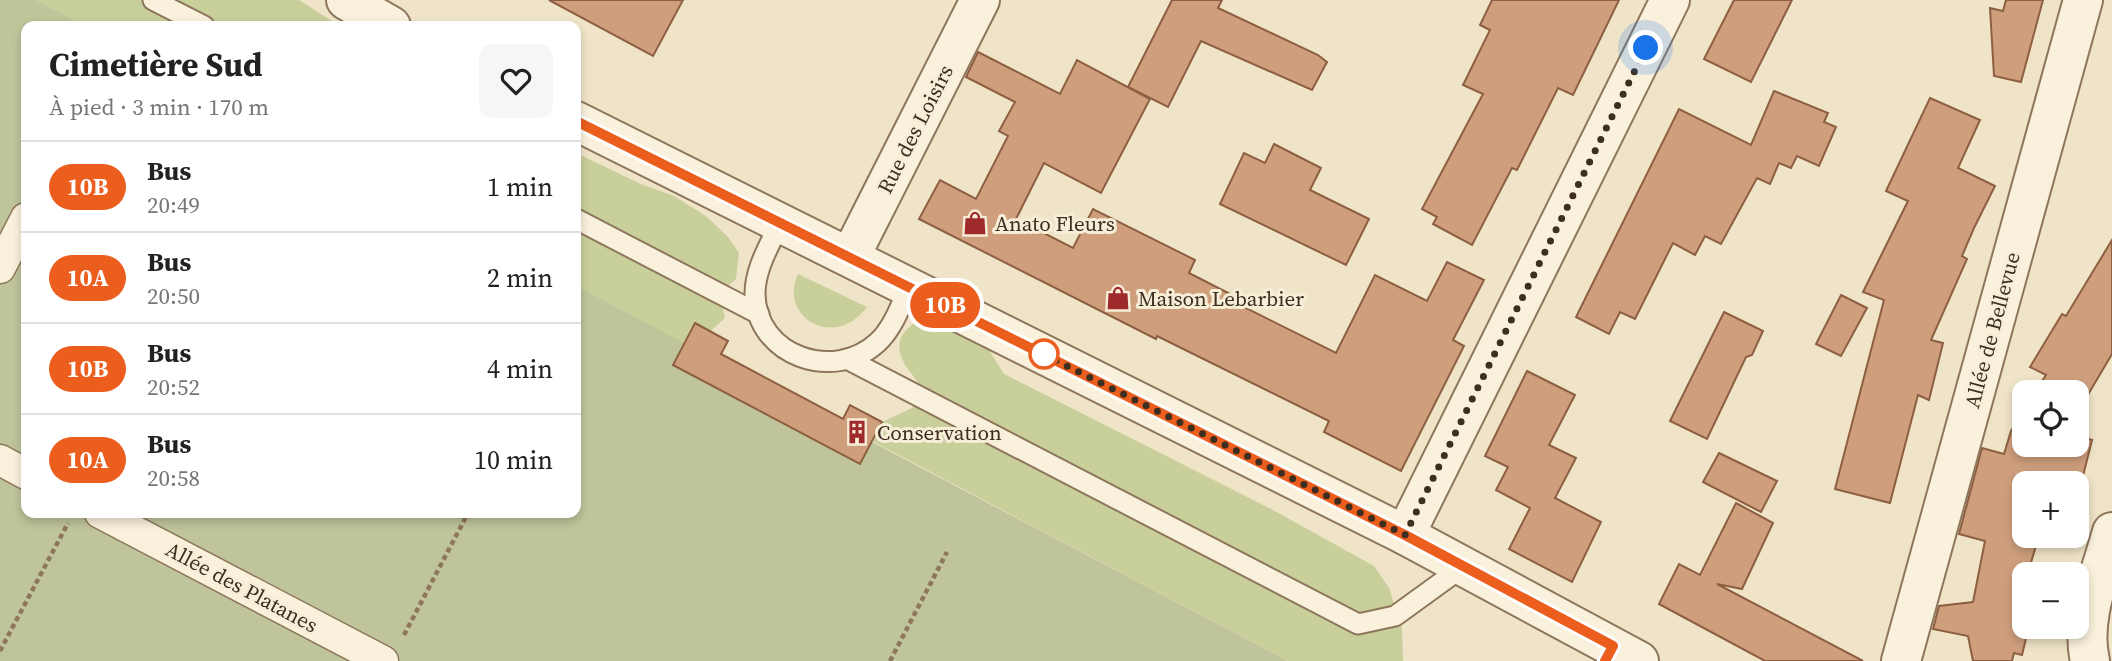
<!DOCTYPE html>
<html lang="fr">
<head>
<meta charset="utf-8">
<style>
	:root { --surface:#fff; --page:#f6f6f6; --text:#222; --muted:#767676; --line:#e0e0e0 }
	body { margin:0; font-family:"Source Serif 4",serif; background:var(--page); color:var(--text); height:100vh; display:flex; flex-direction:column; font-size:26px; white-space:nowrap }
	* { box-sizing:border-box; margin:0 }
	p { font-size:23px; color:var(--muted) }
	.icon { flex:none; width:38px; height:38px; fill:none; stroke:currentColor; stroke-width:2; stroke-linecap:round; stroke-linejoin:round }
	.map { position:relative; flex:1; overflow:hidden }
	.panel { position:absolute; left:21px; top:21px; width:560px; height:497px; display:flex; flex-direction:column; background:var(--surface); border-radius:14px; box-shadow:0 4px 10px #0003 }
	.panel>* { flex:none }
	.badge { padding:0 14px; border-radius:23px; font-size:24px; line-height:46px }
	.tools { position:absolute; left:2012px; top:380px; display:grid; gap:14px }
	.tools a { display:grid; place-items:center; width:77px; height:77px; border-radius:14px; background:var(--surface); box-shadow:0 4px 10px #0003; font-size:35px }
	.you { position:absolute; width:35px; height:35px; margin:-18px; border:5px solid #fff; border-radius:50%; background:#1a73e8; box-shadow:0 0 0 10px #1a73e833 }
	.map>.badge { position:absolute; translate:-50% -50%; box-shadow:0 0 0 4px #fff }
	.round { display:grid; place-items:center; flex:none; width:74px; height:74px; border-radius:14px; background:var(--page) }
	.summary { display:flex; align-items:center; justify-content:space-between; height:119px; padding:0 28px }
	h1 { font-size:33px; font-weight:700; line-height:52px }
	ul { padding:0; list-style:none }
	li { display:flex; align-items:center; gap:21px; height:91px; padding:0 28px; border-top:2px solid var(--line) }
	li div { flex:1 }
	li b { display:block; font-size:26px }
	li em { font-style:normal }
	li .badge { min-width:77px; font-weight:700; text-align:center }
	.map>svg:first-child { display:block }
	.green { fill:#c9cf9b }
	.cemetery { fill:#bfc49a }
	.building { fill:#cf9f7d; stroke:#8d5f41; stroke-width:2 }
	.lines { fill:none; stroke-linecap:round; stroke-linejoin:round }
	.service-casing { stroke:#8d765c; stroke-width:23 }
	.pedestrian-casing { stroke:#8d765c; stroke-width:33 }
	.minor-casing { stroke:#8d765c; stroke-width:42 }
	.tertiary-casing { stroke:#8d765c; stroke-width:42 }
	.path { stroke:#8d765c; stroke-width:4.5; stroke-dasharray:5 3.5; stroke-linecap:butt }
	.service { stroke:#faf1dc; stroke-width:19 }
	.pedestrian { stroke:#faf1dc; stroke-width:30 }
	.minor { stroke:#faf1dc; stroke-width:38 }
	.tertiary { stroke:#faf1dc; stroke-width:38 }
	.line-casing { stroke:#fff; stroke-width:16 }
	.line { stroke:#eb5e1d; stroke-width:10 }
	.walk { stroke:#3d2e20; stroke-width:7; stroke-dasharray:0 12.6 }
	.stop-dot { fill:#fff; stroke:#eb5e1d; stroke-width:3.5 }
	.labels { text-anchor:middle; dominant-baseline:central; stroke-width:6; stroke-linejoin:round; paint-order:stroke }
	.street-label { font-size:21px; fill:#3d2e20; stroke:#f7eed8 }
	.poi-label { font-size:21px; fill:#3d2e20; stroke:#f7eed8; text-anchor:start }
</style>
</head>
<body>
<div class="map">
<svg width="2112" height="661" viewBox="0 0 2112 661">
	<rect width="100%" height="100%" fill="#f0e4c8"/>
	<g class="green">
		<path d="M 0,0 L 299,0 L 340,26 L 26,26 Z"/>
		<path d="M 576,153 L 641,184 L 674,196 L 706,216 L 728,237 L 739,253 L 736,279 L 719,293 L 725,318 L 673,365 L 576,331 Z"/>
		<path d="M 798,274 L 867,307 C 834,351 778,317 798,274 Z"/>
		<path d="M 940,312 L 977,331 L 1004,374 L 1273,510 L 1374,566 L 1389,588 L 1402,629 L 1403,661 L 1288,661 L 872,441 L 882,422 L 912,408 L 922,392 C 918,379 910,374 904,363 C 888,333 917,319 940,312 Z"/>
	</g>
	<path class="cemetery" d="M 0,0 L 35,0 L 85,26 L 26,26 L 26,513 L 576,513 L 576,286 L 684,343 L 695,323 L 728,341 L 721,355 L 842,419 L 850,405 L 882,422 L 872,442 L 1288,661 L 0,661 Z"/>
	<g class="building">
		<path d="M 549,0 L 683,0 L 653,56 Z"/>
		<path d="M 1172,0 L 1222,0 L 1218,8 L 1318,55 L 1327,62 L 1312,90 L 1201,41 L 1168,107 L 1128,87 Z"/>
		<path d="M 1492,0 L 1619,0 L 1573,95 L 1558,88 L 1517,170 L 1512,168 L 1472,245 L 1433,224 L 1437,217 L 1422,209 L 1483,94 L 1463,85 L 1490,30 L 1480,25 Z"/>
		<path d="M 1734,0 L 1792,0 L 1751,82 L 1704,59 Z"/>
		<path d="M 2006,0 L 2043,0 L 2021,82 L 1994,76 L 1990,8 L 2003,11 Z"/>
		<path d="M 978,52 L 1060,94 L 1077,60 L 1150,99 L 1101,193 L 1044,163 L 1016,219 L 1073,248 L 1093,209 L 1195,260 L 1189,273 L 1238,298 L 1236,303 L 1336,353 L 1375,275 L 1427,301 L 1447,262 L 1484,280 L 1453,340 L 1464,346 L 1401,471 L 1324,432 L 1329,421 L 1157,336 L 1156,339 L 919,219 L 940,180 L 976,199 L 1008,136 L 999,131 L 1015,102 L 966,77 Z"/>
		<path d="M 1774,91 L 1828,113 L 1824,122 L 1836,127 L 1819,166 L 1797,156 L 1791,168 L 1779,163 L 1770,184 L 1757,178 L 1721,244 L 1705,236 L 1695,255 L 1673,243 L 1635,319 L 1620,312 L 1609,334 L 1576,317 L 1679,109 L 1751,145 Z"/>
		<path d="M 1930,98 L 1980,120 L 1958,168 L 1995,186 L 1974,228 L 1962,256 L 1967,259 L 1931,340 L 1943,343 L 1929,400 L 1918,395 L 1890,503 L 1835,489 L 1884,300 L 1863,292 L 1908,201 L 1886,191 Z"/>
		<path d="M 1274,144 L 1321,168 L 1310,190 L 1369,219 L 1346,265 L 1220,204 L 1244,153 L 1265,163 Z"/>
		<path d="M 2112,240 L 2112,354 L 2086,398 L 2078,436 L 2092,440 L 2083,476 L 2071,473 L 2068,483 L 2025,483 L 2025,536 L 2039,536 L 2029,569 L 2042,573 L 2025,574 L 2025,626 L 2029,626 L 2022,655 L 2014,653 L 2012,661 L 1973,661 L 1968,636 L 1933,629 L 1939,606 L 1973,602 L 1985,541 L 1959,534 L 1982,448 L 2004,454 L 2011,431 L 2025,409 L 2025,444 L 2077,444 L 2077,392 L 2035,392 L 2046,375 L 2030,367 L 2062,314 L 2066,316 Z"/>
		<path d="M 1841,295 L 1867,308 L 1841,356 L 1816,344 Z"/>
		<path d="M 1724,312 L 1763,331 L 1752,355 L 1746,357 L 1707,439 L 1670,421 Z"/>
		<path d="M 695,323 L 728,341 L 721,354 L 843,419 L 850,405 L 882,422 L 860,464 L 673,365 Z"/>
		<path d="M 1527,371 L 1575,395 L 1549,445 L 1576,458 L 1555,498 L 1601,522 L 1572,582 L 1509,549 L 1530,508 L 1496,490 L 1508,467 L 1485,456 Z"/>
		<path d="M 1719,453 L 1777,481 L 1761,512 L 1703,482 Z"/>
		<path d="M 1736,503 L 1773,523 L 1742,589 L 1717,584 L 1863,661 L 1765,661 L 1659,604 L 1679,564 L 1700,575 Z"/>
	</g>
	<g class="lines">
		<g class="service-casing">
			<g id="service">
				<path d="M 153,0 L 204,26"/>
				<path d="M 576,219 L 759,314"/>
				<path d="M 780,223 C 769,246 755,269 755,294 C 756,356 834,383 878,342 C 893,328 901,305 909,287"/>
				<path d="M 847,359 L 1358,624 L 1395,616 L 1464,566"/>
			</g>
		</g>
		<g class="pedestrian-casing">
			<g id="pedestrian">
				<path d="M 0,268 L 26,218"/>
				<path d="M 0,460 L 26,474"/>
				<path d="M 100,513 L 383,661"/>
			</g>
		</g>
		<g class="minor-casing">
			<g id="minor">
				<path d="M 850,257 L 980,0"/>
				<path d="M 1405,535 L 1670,0"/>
				<path d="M 1901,661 L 2083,0"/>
				<path d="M 2090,661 C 2080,619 2101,573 2112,532"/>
			</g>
		</g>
		<g class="tertiary-casing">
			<g id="tertiary">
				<path d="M 346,0 L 391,26"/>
				<path d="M 576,121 L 1405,535 L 1639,661"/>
			</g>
		</g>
		<g class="path">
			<path d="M 404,635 L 468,513"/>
			<path d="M 0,651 L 68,523"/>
			<path d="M 890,661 L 947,552"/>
		</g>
		<use href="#service" class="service"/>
		<use href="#pedestrian" class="pedestrian"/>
		<use href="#minor" class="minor"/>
		<use href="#tertiary" class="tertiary"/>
	</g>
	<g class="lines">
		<g class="line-casing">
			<path id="line" d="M 576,121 L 1405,535 L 1613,646 L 1605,661"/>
		</g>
		<use href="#line" class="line"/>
		<path class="walk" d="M 1044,354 L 1033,349 L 1405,535 L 1646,48"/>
	</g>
	<defs>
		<g id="shop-bare" transform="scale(1.89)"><path d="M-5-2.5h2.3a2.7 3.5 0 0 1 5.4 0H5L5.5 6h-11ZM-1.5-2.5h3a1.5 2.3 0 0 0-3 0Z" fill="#9e2a2b" stroke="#f7eed8" stroke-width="2.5" paint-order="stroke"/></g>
		<g id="building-bare" transform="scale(1.89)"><path d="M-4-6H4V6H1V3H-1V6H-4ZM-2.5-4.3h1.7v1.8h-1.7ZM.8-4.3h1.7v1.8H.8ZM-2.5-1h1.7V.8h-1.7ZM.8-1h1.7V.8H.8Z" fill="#9e2a2b" stroke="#f7eed8" stroke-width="2.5" paint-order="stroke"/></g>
	</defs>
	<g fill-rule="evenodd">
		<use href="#shop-bare" x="975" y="223"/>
		<use href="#shop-bare" x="1118" y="298"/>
		<use href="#building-bare" x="857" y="432"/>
	</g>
	<circle class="stop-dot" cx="1044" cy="354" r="14"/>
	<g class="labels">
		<g class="street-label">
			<text transform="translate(915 129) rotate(-63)">Rue des Loisirs</text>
			<text transform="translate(1992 330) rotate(-75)">Allée de Bellevue</text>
			<text transform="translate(242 587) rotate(28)">Allée des Platanes</text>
		</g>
		<g class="poi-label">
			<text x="995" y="223">Anato Fleurs</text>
			<text x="1138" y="298">Maison Lebarbier</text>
			<text x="877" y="432">Conservation</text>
		</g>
	</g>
</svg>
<div class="tools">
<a><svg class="icon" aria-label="locate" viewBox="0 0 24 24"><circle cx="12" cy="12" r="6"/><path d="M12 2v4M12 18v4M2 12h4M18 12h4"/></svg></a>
<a>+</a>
<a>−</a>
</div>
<div class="you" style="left:1646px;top:48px"></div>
<b class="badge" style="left:945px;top:305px;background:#eb5e1d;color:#fff">10B</b>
<section class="panel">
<div class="summary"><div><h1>Cimetière Sud</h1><p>À pied · 3 min · 170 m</p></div><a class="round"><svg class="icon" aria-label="heart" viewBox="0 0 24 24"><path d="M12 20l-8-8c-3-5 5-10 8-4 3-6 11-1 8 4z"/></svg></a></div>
<ul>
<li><span class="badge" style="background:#eb5e1d;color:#fff">10B</span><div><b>Bus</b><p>20:49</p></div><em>1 min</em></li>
<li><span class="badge" style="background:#eb5e1d;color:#fff">10A</span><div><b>Bus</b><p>20:50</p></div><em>2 min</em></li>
<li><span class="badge" style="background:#eb5e1d;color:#fff">10B</span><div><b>Bus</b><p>20:52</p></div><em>4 min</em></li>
<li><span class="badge" style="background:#eb5e1d;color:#fff">10A</span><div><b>Bus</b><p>20:58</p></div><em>10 min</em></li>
</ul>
</section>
</div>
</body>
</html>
